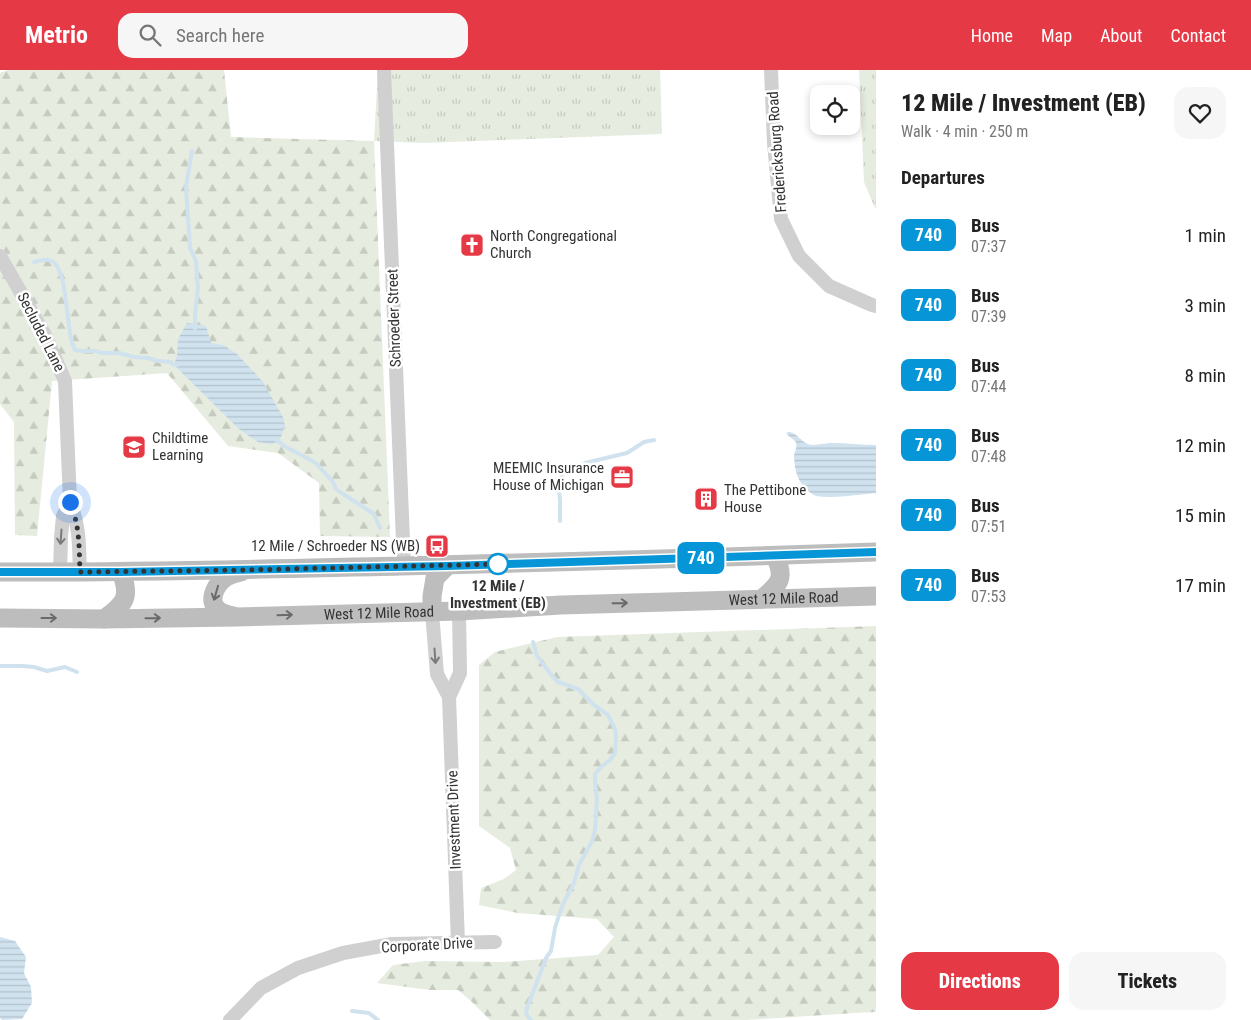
<!DOCTYPE html>
<html lang="en">
<head>
<meta charset="utf-8">
<style>
	:root { --surface:#fff; --page:#f6f6f6; --text:#222; --muted:#767676; --accent:#e63946 }
	body { margin:0; font-family:"Roboto Condensed",sans-serif; background:var(--page); color:var(--text); height:100vh; display:flex; flex-direction:column; font-size:19px; white-space:nowrap }
	* { box-sizing:border-box; margin:0 }
	p { font-size:16px; color:var(--muted) }
	.icon { flex:none; width:28px; height:28px; fill:none; stroke:currentColor; stroke-width:2; stroke-linecap:round; stroke-linejoin:round }
	.map { position:relative; flex:1; overflow:hidden }
	.drawer { display:flex; flex-direction:column; background:var(--surface); width:375px }
	.drawer>* { flex:none }
	.badge { padding:0 10px; border-radius:8px; font-size:18px; line-height:32px }
	.fabs { position:absolute; left:810px; top:15px; display:grid; gap:10px }
	.fabs a { display:grid; place-items:center; width:50px; height:50px; border-radius:10px; background:var(--surface); box-shadow:0 2px 8px #0003; font-size:25px }
	.you { position:absolute; width:25px; height:25px; margin:-12px; border:4px solid #fff; border-radius:50%; background:#1a73e8; box-shadow:0 0 0 8px #1a73e833 }
	.map>.badge { position:absolute; translate:-50% -50%; box-shadow:0 0 0 2px #fff }
	h2 { padding:0 25px; font-size:19px; line-height:45px }
	.round { display:grid; place-items:center; flex:none; width:52px; height:52px; border-radius:15px; background:var(--page) }
	.headline { display:flex; align-items:center; justify-content:space-between; height:85px; padding:0 25px }
	h1 { font-size:24px; font-weight:800; line-height:38px }
	.cta { display:flex; gap:10px; margin-top:auto; padding:10px 25px }
	.cta a { flex:1; height:58px; border-radius:15px; background:var(--accent); color:#fff; font-size:20px; font-weight:800; line-height:58px; text-align:center }
	.cta a+a { background:var(--page); color:var(--text) }
	ul { padding:0; list-style:none }
	li { display:flex; align-items:center; gap:15px; height:70px; padding:0 25px }
	li div { flex:1 }
	li b { display:block; font-size:19px }
	li em { font-style:normal }
	li .badge { min-width:55px; font-weight:700; text-align:center }
	header { display:flex; align-items:center; gap:30px; box-sizing:border-box; height:70px; padding:0 25px; background:var(--accent); color:#fff }
	header strong { font-size:24px }
	nav { display:flex; gap:28px; margin-inline-start:auto; font-size:18px }
	.search { width:350px; height:45px; background:var(--page); display:flex; align-items:center; gap:12px; box-sizing:border-box; padding:0 18px; border-radius:15px; color:var(--muted); font-size:19px }
	main { display:flex; flex:1; min-height:0 }
	.map>svg:first-child { display:block }
	.grass { fill:url(#grass-tufts) }
	.forest { fill:url(#forest-firs) }
	.water { fill:url(#water-rules) }
	.lines { fill:none; stroke-linecap:round; stroke-linejoin:round }
	.stream { stroke:#cfe2ee; stroke-width:4 }
	.street { stroke:#d0d0d0; stroke-width:14 }
	.secondary { stroke:#bdbdbd; stroke-width:19 }
	.oneway { stroke:#7a7a7a }
	.oneway2 { stroke:#6a6a6a }
	.line-casing { stroke:#fff; stroke-width:11 }
	.line { stroke:#0696d7; stroke-width:8 }
	.walk { stroke:#333; stroke-width:5; stroke-dasharray:0 9 }
	.stop-dot { fill:#fff; stroke:#0696d7; stroke-width:2.5 }
	.labels { text-anchor:middle; dominant-baseline:central; stroke-width:5; stroke-linejoin:round; paint-order:stroke }
	.street-label { font-size:15px; fill:#333; stroke:#fff }
	.poi-label { font-size:15px; fill:#333; stroke:#fff; text-anchor:start }
	.stop-label { font-size:15px; font-weight:bold; fill:#333; stroke:#fff }
</style>
</head>
<body>
<header>
<strong>Metrio</strong>
<div class="search"><svg class="icon" aria-label="search" viewBox="0 0 24 24"><circle cx="10" cy="10" r="6"/><path d="M15 15l6 6"/></svg>Search here</div>
<nav><a>Home</a><a>Map</a><a>About</a><a>Contact</a></nav>
</header>
<main>
<div class="map">
<svg width="876" height="950" viewBox="0 0 876 950">
	<defs>
		<pattern id="grass-tufts" width="24" height="20" patternUnits="userSpaceOnUse" patternTransform="scale(1.25)"><rect width="24" height="20" fill="#e6ecdf"/><path d="M3 7l-1-3M5 7V3M7 7l1-3M15 17l-1-3M17 17v-4M19 17l1-3" fill="none" stroke="#c6cbc0"/></pattern>
		<pattern id="forest-firs" width="22" height="20" patternUnits="userSpaceOnUse" patternTransform="scale(1.25)"><rect width="22" height="20" fill="#e6ecdf"/><path d="M5 1l3.5 6h-7zM16 11l3.5 6h-7z" fill="#c6cbc0"/></pattern>
		<pattern id="water-rules" width="6" height="5" patternUnits="userSpaceOnUse" patternTransform="scale(1.25)"><rect width="6" height="5" fill="#cfe2ee"/><path d="M0 2.5h6" fill="none" stroke="#b2c2cd"/></pattern>
	</defs>
	<rect width="100%" height="100%" fill="#fff"/>
	<g class="grass">
		<path d="M 378,0 L 660,0 L 662,64 L 423,73 L 374,71 Z"/>
		<path d="M 859,0 L 876,0 L 876,139 L 875,138 L 864,112 Z"/>
	</g>
	<g class="forest">
		<path d="M 8,0 L 224,0 L 231,67 L 374,71 L 390,467 L 320,466 L 319,413 L 278,383 L 228,376 L 167,303 L 52,311 L 37,466 L 15,465 L 14,352 L 0,334 L 0,3 Z"/>
		<path d="M 876,556 L 876,942 L 855,943 L 746,950 L 490,950 L 472,932 L 458,920 L 430,920 L 377,913 L 393,895 L 425,891 L 503,892 L 598,885 L 614,867 L 597,849 L 518,843 L 479,835 L 481,818 L 504,809 L 516,800 L 510,778 L 479,756 L 479,595 L 495,582 L 557,567 Z"/>
	</g>
	<g class="water">
		<path d="M 187,253 L 206,256 L 211,273 L 223,275 L 237,284 L 263,312 L 283,347 L 285,356 L 279,372 L 271,374 L 258,372 L 239,359 L 174,295 L 177,286 L 178,269 Z"/>
		<path d="M 789,362 C 798,363 802,374 812,375 C 816,375 827,373 832,373 C 847,373 861,375 876,375 L 876,423 C 863,424 824,430 814,425 C 803,419 797,409 795,397 C 795,394 794,390 794,386 C 795,380 798,376 795,371 C 792,368 789,367 786,363 Z"/>
		<path d="M 0,867 L 15,871 L 26,887 L 24,903 L 31,917 L 32,933 L 22,949 L 2,950 L 0,948 Z"/>
	</g>
	<g class="lines">
		<g class="stream">
			<path d="M 192,81 L 186,117 L 190,178 L 196,191 L 198,218 L 195,244 L 195,259"/>
			<path d="M 34,192 C 40,191 46,188 52,191 C 69,200 65,263 75,280 L 81,281 L 96,281 L 101,283 L 119,283 L 134,287 L 148,288 L 158,291 L 171,292 L 174,295 L 177,295"/>
			<path d="M 276,370 L 286,377 L 316,393 L 333,412 L 336,419 L 340,422 L 374,444 L 380,458"/>
			<path d="M 560,451 C 560,444 560,437 560,430 C 559,417 556,414 564,402 L 575,401 L 585,393 L 627,383 L 644,372 L 654,370"/>
			<path d="M 0,596 L 23,596 L 34,597 L 47,601 L 65,597 L 77,602"/>
			<path d="M 352,941 L 369,943 L 378,950"/>
			<path d="M 531,950 L 526,944 L 527,938 L 546,888 L 551,881 L 555,858 L 560,842 L 565,830 L 574,813 L 579,795 L 592,771 L 595,760 L 597,729 L 595,712 L 595,704 L 601,697 L 610,690 L 615,683 L 616,666 L 615,659 L 608,645 L 594,635 L 578,619 L 558,612 L 553,607 L 537,586 L 533,572"/>
		</g>
		<g class="street">
			<path d="M 384,0 L 404,496"/>
			<path d="M 771,0 L 774,73 L 781,149 L 799,186 L 829,216 L 872,235 L 876,236"/>
			<path d="M 0,186 L 45,265 L 65,311 L 70,432 C 80,456 79,478 80,503"/>
			<path d="M 60,503 L 61,467 L 63,446 L 70,432"/>
			<path d="M 432,542 L 437,604 L 449,627 L 458,873"/>
			<path d="M 449,627 L 460,603 L 459,541"/>
			<path d="M 230,950 L 261,918 L 298,898 L 343,883 L 392,874 L 495,872"/>
		</g>
		<g class="secondary">
			<path d="M 0,502 C 134,503 267,499 401,496 C 559,492 718,488 876,482"/>
			<path d="M 762,529 C 779,514 786,509 775,486"/>
			<path d="M 432,542 L 432,526 L 435,508 L 447,496"/>
			<path d="M 234,546 C 228,545 220,543 216,538 C 208,528 217,513 226,507 C 230,505 236,503 241,502"/>
			<path id="s1" d="M 0,548 L 104,549 L 236,547 L 459,541 L 561,535 L 876,526"/>
			<path d="M 104,549 C 125,534 131,527 121,502"/>
		</g>
	</g>
	<defs><path id="oneway-shaft" d="M-6 0H5M1.5-3L5.5 0L1.5 3" fill="none" stroke-width="1.6" stroke-linecap="round" stroke-linejoin="round" transform="scale(1.25)"/></defs>
	<g class="oneway">
		<use href="#oneway-shaft" transform="translate(61 467) rotate(94)"/>
		<use href="#oneway-shaft" transform="translate(435 586) rotate(86)"/>
	</g>
	<g class="oneway2">
		<use href="#oneway-shaft" transform="translate(216 523) rotate(106)"/>
		<use href="#oneway-shaft" transform="translate(620 533) rotate(-1)"/>
		<use href="#oneway-shaft" transform="translate(285 545) rotate(-2)"/>
		<use href="#oneway-shaft" transform="translate(49 548)"/>
		<use href="#oneway-shaft" transform="translate(153 548) rotate(-1)"/>
	</g>
	<g class="lines">
		<g class="line-casing">
			<path id="line" d="M 0,502 L 121,502 L 447,496 L 876,482"/>
		</g>
		<use href="#line" class="line"/>
		<path class="walk" d="M 70,432 C 80,456 79,478 80,502 L 245,500 L 498,494"/>
	</g>
	<defs>
		<g id="church-square" transform="scale(1.25)"><rect x="-9" y="-9" width="18" height="18" rx="4" fill="#e63946" stroke="#fff"/><path d="M-1.2-6h2.4v3.5h3.3v2.4h-3.3V6h-2.4V-.1h-3.3v-2.4h3.3Z" fill="#fff"/></g>
		<g id="school-square" transform="scale(1.25)"><rect x="-9" y="-9" width="18" height="18" rx="4" fill="#e63946" stroke="#fff"/><path d="M0-5L7-2L0 1L-7-2ZM-4 1L0 2.5L4 1V4Q0 6-4 4Z" fill="#fff"/></g>
		<g id="office-square" transform="scale(1.25)"><rect x="-9" y="-9" width="18" height="18" rx="4" fill="#e63946" stroke="#fff"/><path d="M-6-3h4V-5.5h4V-3h4V5H-6ZM-1-4.5V-3h2v-1.5ZM-6 0V1H6V0Z" fill="#fff"/></g>
		<g id="building-square" transform="scale(1.25)"><rect x="-9" y="-9" width="18" height="18" rx="4" fill="#e63946" stroke="#fff"/><path d="M-4-6H4V6H1V3H-1V6H-4ZM-2.5-4.3h1.7v1.8h-1.7ZM.8-4.3h1.7v1.8H.8ZM-2.5-1h1.7V.8h-1.7ZM.8-1h1.7V.8H.8Z" fill="#fff"/></g>
		<g id="bus-square" transform="scale(1.25)"><rect x="-9" y="-9" width="18" height="18" rx="4" fill="#e63946" stroke="#fff"/><path d="M-5-6H5V4H4V6H2V4H-2V6H-4V4H-5ZM-3.5-4V0h7V-4ZM-3.5 1.2v1.5H-2V1.2ZM2 1.2v1.5H3.5V1.2Z" fill="#fff"/></g>
	</defs>
	<g fill-rule="evenodd">
		<use href="#church-square" x="472" y="175"/>
		<use href="#school-square" x="134" y="377"/>
		<use href="#office-square" x="622" y="407"/>
		<use href="#building-square" x="706" y="429"/>
		<use href="#bus-square" x="437" y="476"/>
	</g>
	<circle class="stop-dot" cx="498" cy="494" r="10"/>
	<g class="labels">
		<g class="street-label">
			<text transform="translate(777 82) rotate(-94)">Fredericksburg Road</text>
			<text transform="translate(394 248) rotate(-92)">Schroeder Street</text>
			<text transform="translate(41 262) rotate(63)">Secluded Lane</text>
			<text stroke="none"><textPath href="#s1" startOffset="784">West 12 Mile Road</textPath></text>
			<text stroke="none"><textPath href="#s1" startOffset="379">West 12 Mile Road</textPath></text>
			<text transform="translate(454 750) rotate(-92)">Investment Drive</text>
			<text transform="translate(427 875) rotate(-3)">Corporate Drive</text>
		</g>
		<g class="poi-label">
			<text x="490" y="166">North Congregational<tspan x="490" dy="17">Church</tspan></text>
			<text x="152" y="368">Childtime<tspan x="152" dy="17">Learning</tspan></text>
			<text x="604" y="398" text-anchor="end">MEEMIC Insurance<tspan x="604" dy="17">House of Michigan</tspan></text>
			<text x="724" y="420">The Pettibone<tspan x="724" dy="17">House</tspan></text>
			<text x="420" y="476" text-anchor="end">12 Mile / Schroeder NS (WB)</text>
		</g>
		<g class="stop-label">
			<text x="498" y="516">12 Mile /<tspan x="498" dy="17">Investment (EB)</tspan></text>
		</g>
	</g>
</svg>
<div class="fabs">
<a><svg class="icon" aria-label="locate" viewBox="0 0 24 24"><circle cx="12" cy="12" r="6"/><path d="M12 2v4M12 18v4M2 12h4M18 12h4"/></svg></a>
</div>
<div class="you" style="left:70px;top:432px"></div>
<b class="badge" style="left:701px;top:488px;background:#0696d7;color:#fff">740</b>
</div>
<section class="drawer">
<div class="headline"><div><h1>12 Mile / Investment (EB)</h1><p>Walk · 4 min · 250 m</p></div><a class="round"><svg class="icon" aria-label="heart" viewBox="0 0 24 24"><path d="M12 20l-8-8c-3-5 5-10 8-4 3-6 11-1 8 4z"/></svg></a></div>
<h2>Departures</h2>
<ul>
<li><span class="badge" style="background:#0696d7;color:#fff">740</span><div><b>Bus</b><p>07:37</p></div><em>1 min</em></li>
<li><span class="badge" style="background:#0696d7;color:#fff">740</span><div><b>Bus</b><p>07:39</p></div><em>3 min</em></li>
<li><span class="badge" style="background:#0696d7;color:#fff">740</span><div><b>Bus</b><p>07:44</p></div><em>8 min</em></li>
<li><span class="badge" style="background:#0696d7;color:#fff">740</span><div><b>Bus</b><p>07:48</p></div><em>12 min</em></li>
<li><span class="badge" style="background:#0696d7;color:#fff">740</span><div><b>Bus</b><p>07:51</p></div><em>15 min</em></li>
<li><span class="badge" style="background:#0696d7;color:#fff">740</span><div><b>Bus</b><p>07:53</p></div><em>17 min</em></li>
</ul>
<div class="cta"><a>Directions</a><a>Tickets</a></div>
</section>
</main>
</body>
</html>
